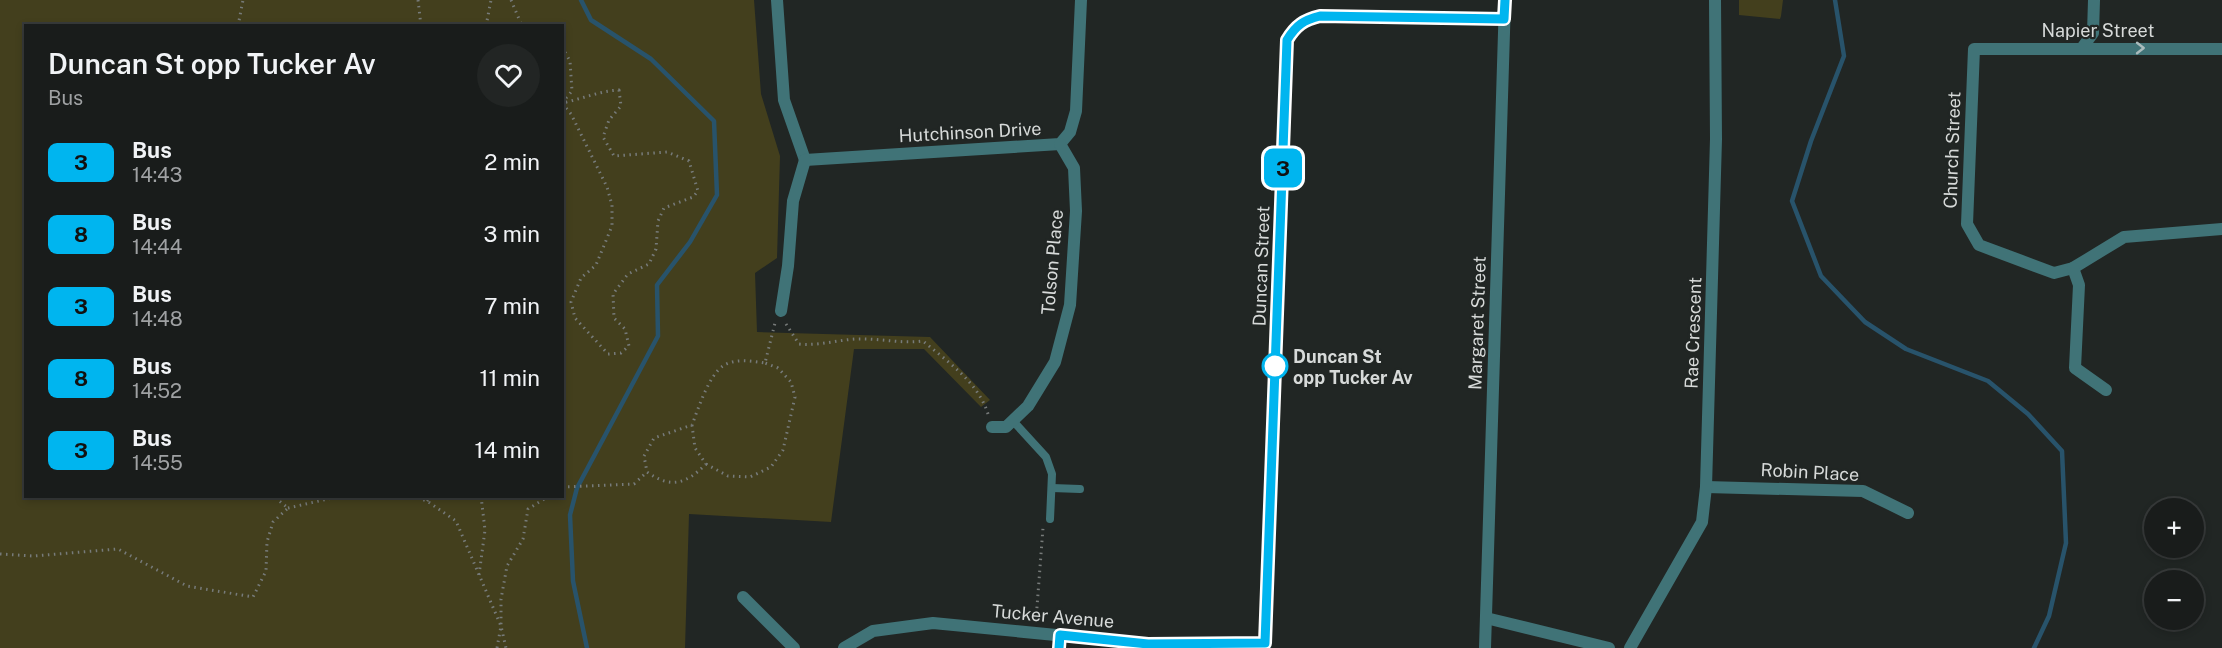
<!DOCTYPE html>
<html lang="en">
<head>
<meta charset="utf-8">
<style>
	:root { --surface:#191c1b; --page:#222524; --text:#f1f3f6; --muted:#9fa1a3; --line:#373a3a }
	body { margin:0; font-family:"Public Sans",sans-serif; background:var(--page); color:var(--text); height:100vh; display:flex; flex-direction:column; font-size:22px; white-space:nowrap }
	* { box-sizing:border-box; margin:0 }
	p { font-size:20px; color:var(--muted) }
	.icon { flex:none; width:33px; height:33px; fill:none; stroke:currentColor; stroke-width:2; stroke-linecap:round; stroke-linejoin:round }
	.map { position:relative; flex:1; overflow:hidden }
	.sheet { position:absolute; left:24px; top:24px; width:540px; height:474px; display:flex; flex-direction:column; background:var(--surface); border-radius:0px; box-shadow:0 3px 9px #0003,0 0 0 2px var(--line) }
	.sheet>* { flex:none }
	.badge { padding:0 12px; border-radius:9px; font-size:21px; line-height:39px }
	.buttons { position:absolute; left:2144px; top:498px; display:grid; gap:12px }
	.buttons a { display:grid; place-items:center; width:60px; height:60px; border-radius:50%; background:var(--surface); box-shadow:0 3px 9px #0003,0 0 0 2px var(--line); font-size:30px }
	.map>.badge { position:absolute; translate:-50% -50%; box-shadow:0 0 0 3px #fff }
	.round { display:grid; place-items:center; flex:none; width:63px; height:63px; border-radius:32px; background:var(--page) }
	.headline { display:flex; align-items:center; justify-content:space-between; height:102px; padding:0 24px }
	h1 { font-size:28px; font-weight:600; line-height:45px }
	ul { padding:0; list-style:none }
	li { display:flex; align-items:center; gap:18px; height:72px; padding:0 24px }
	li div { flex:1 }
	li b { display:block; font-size:22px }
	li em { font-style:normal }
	li .badge { min-width:66px; font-weight:700; text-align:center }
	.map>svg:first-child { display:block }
	.green { fill:#433f1d; fill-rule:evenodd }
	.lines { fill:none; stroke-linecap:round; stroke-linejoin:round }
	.stream { stroke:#28536b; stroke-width:4.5 }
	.path { stroke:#777b7a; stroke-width:3; stroke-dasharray:1.5 4.5; stroke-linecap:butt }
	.lane { stroke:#407377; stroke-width:8 }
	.street { stroke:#407377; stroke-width:12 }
	.oneway { stroke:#aabbbc }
	.line-casing { stroke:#fff; stroke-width:14 }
	.line { stroke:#00b5ef; stroke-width:9 }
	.stop-dot { fill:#fff; stroke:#00b5ef; stroke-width:3 }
	.labels { text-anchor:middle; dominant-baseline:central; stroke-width:4.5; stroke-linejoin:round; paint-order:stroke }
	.street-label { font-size:18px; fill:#d7dad9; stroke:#212624 }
	.stop-label { font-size:18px; font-weight:bold; fill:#d7dad9; stroke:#212624; text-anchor:start }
</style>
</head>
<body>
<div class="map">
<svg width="2222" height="648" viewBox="0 0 2222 648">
	<rect width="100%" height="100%" fill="#212624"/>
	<g class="green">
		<path d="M 0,0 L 754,0 L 761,94 L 780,156 L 777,258 L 755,273 L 757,332 L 930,337 L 990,400 L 981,407 L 924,349 L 854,349 L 831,522 L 689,514 L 685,648 L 0,648 ZM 26,26 L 562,26 L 562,496 L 26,496 Z"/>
		<path d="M 1739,0 L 1783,0 L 1781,16 L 1780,19 L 1739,15 Z"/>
	</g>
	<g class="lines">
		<g class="stream">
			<path d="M 581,0 L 591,20 L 651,59 L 714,121 L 717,195 L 690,242 L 657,285 L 658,336 L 577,488 L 570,515 L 573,581 L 587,648"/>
			<path d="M 1835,0 L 1844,56 L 1811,141 L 1792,201 L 1821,276 L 1865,322 L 1906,349 L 1988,381 L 2028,414 L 2062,451 L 2066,543 L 2049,616 L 2034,648"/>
		</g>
		<g class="path">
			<path d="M 418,0 L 421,26"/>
			<path d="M 511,0 L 522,26"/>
			<path d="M 238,26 L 243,0"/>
			<path d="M 486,26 L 491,0"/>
			<path d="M 562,47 L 570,61 L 572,91 L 562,103"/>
			<path d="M 619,90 L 621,106 L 609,120 L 603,137 L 614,156 L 667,152 L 689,161 L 698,191 L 693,197 L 664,208 L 658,221 L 656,249 L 649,264 L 628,274 L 613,294 L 614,318 L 625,329 L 629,346 L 621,353 L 608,354 L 575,318 L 571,302 L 581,278 L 596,265 L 612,226 L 612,205 L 607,187 L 571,114 L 562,103 C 582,99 599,91 619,90 Z"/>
			<path d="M 786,324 L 799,344 C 819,346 837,340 856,339 C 879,338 901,344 923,341 C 948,362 978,382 988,414"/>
			<path d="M 692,425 L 695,448 L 706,464 C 686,484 671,489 647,472 L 644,456 L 654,438 L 692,425 C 698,409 709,375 723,366 C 735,358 751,361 765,363 L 775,323"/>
			<path d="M 706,464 L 728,476 L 750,477 L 771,467 L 783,450 L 795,397 L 791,382 L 778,368 L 765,363"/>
			<path d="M 562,487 L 634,484 L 647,472"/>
			<path d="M 412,496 L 427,501 L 456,521 L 501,626 L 506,648"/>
			<path d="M 427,501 L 432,496"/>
			<path d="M 288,508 L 341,496"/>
			<path d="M 0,554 L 33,556 L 118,549 L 187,586 L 253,597 L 266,571 L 267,542 L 273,522 L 288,508 L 273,496"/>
			<path d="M 479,575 L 485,530 L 481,496"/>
			<path d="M 1036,620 L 1043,528"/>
			<path d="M 497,648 L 501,626 L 501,599 L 507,566 L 523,539 L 528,509 L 549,496"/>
		</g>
		<g class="lane">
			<path d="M 1013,421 L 1046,457 L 1052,474 L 1050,519"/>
			<path d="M 1052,488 L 1080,489"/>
		</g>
		<g class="street">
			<path d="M 777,0 L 784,100 L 805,160"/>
			<path d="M 2082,48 L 2093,33 L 2094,0"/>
			<path d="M 2222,49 L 1974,49 L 1967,224 L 1979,245 L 2054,273 L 2073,268 L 2124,237 L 2222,229"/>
			<path d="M 805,160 L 1060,144 L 1070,132 L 1076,111 L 1081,0"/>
			<path d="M 2073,268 L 2079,285 L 2075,368 L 2106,390"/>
			<path d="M 781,311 L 788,266 L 793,201 L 805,160"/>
			<path d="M 992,427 L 1006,427 L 1028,406 L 1055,362 L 1070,305 L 1076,211 L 1074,168 L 1060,144"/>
			<path d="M 1706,487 L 1863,491 L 1908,513"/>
			<path d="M 743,597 L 794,648"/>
			<path d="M 1486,618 L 1609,648"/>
			<path d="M 844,648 L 873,631 L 933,623 L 1148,644 L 1265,643"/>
			<path d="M 1059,648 L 1060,635"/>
			<path d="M 1265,648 L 1287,40 C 1296,25 1304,20 1320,16 L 1504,19"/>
			<path d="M 1485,648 L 1505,0"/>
			<path d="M 1630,648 L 1702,522 L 1706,487 L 1716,139 L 1715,0"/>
		</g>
	</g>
	<defs><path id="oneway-chevron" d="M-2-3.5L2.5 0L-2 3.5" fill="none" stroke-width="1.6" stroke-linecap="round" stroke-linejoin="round" transform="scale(1.5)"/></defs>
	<use class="oneway" href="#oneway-chevron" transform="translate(2140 48)"/>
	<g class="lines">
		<g class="line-casing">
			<path id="line" d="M 1059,648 L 1060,635 L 1148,644 L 1265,643 L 1287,40 C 1296,25 1304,20 1320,16 L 1504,19 L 1505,0"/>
		</g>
		<use href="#line" class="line"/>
	</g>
	<circle class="stop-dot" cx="1275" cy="366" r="12"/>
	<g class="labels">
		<g class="street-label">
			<text x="2098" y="30">Napier Street</text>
			<text transform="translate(970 132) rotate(-3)">Hutchinson Drive</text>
			<text transform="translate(1952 150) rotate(-88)">Church Street</text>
			<text transform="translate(1052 262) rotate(-85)">Tolson Place</text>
			<text transform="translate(1261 266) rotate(-88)">Duncan Street</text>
			<text transform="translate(1477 323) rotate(-88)">Margaret Street</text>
			<text transform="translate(1693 333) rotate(-88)">Rae Crescent</text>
			<text transform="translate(1810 472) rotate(3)">Robin Place</text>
			<text transform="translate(1053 616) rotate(5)">Tucker Avenue</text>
		</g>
		<g class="stop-label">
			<text x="1293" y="356">Duncan St<tspan x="1293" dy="21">opp Tucker Av</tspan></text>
		</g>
	</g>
</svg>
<div class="buttons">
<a>+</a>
<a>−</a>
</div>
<b class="badge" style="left:1283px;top:168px;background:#00b5ef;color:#111">3</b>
<section class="sheet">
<div class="headline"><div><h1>Duncan St opp Tucker Av</h1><p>Bus</p></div><a class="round"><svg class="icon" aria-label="heart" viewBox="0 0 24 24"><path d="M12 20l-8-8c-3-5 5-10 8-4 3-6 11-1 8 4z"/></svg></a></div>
<ul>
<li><span class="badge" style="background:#00b5ef;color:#111">3</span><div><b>Bus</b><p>14:43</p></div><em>2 min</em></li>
<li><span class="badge" style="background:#00b5ef;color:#111">8</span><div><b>Bus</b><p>14:44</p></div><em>3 min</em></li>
<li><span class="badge" style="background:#00b5ef;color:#111">3</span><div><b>Bus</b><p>14:48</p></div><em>7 min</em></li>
<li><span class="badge" style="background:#00b5ef;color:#111">8</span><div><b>Bus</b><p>14:52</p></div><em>11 min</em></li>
<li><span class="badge" style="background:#00b5ef;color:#111">3</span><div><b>Bus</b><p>14:55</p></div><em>14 min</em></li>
</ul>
</section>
</div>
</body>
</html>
